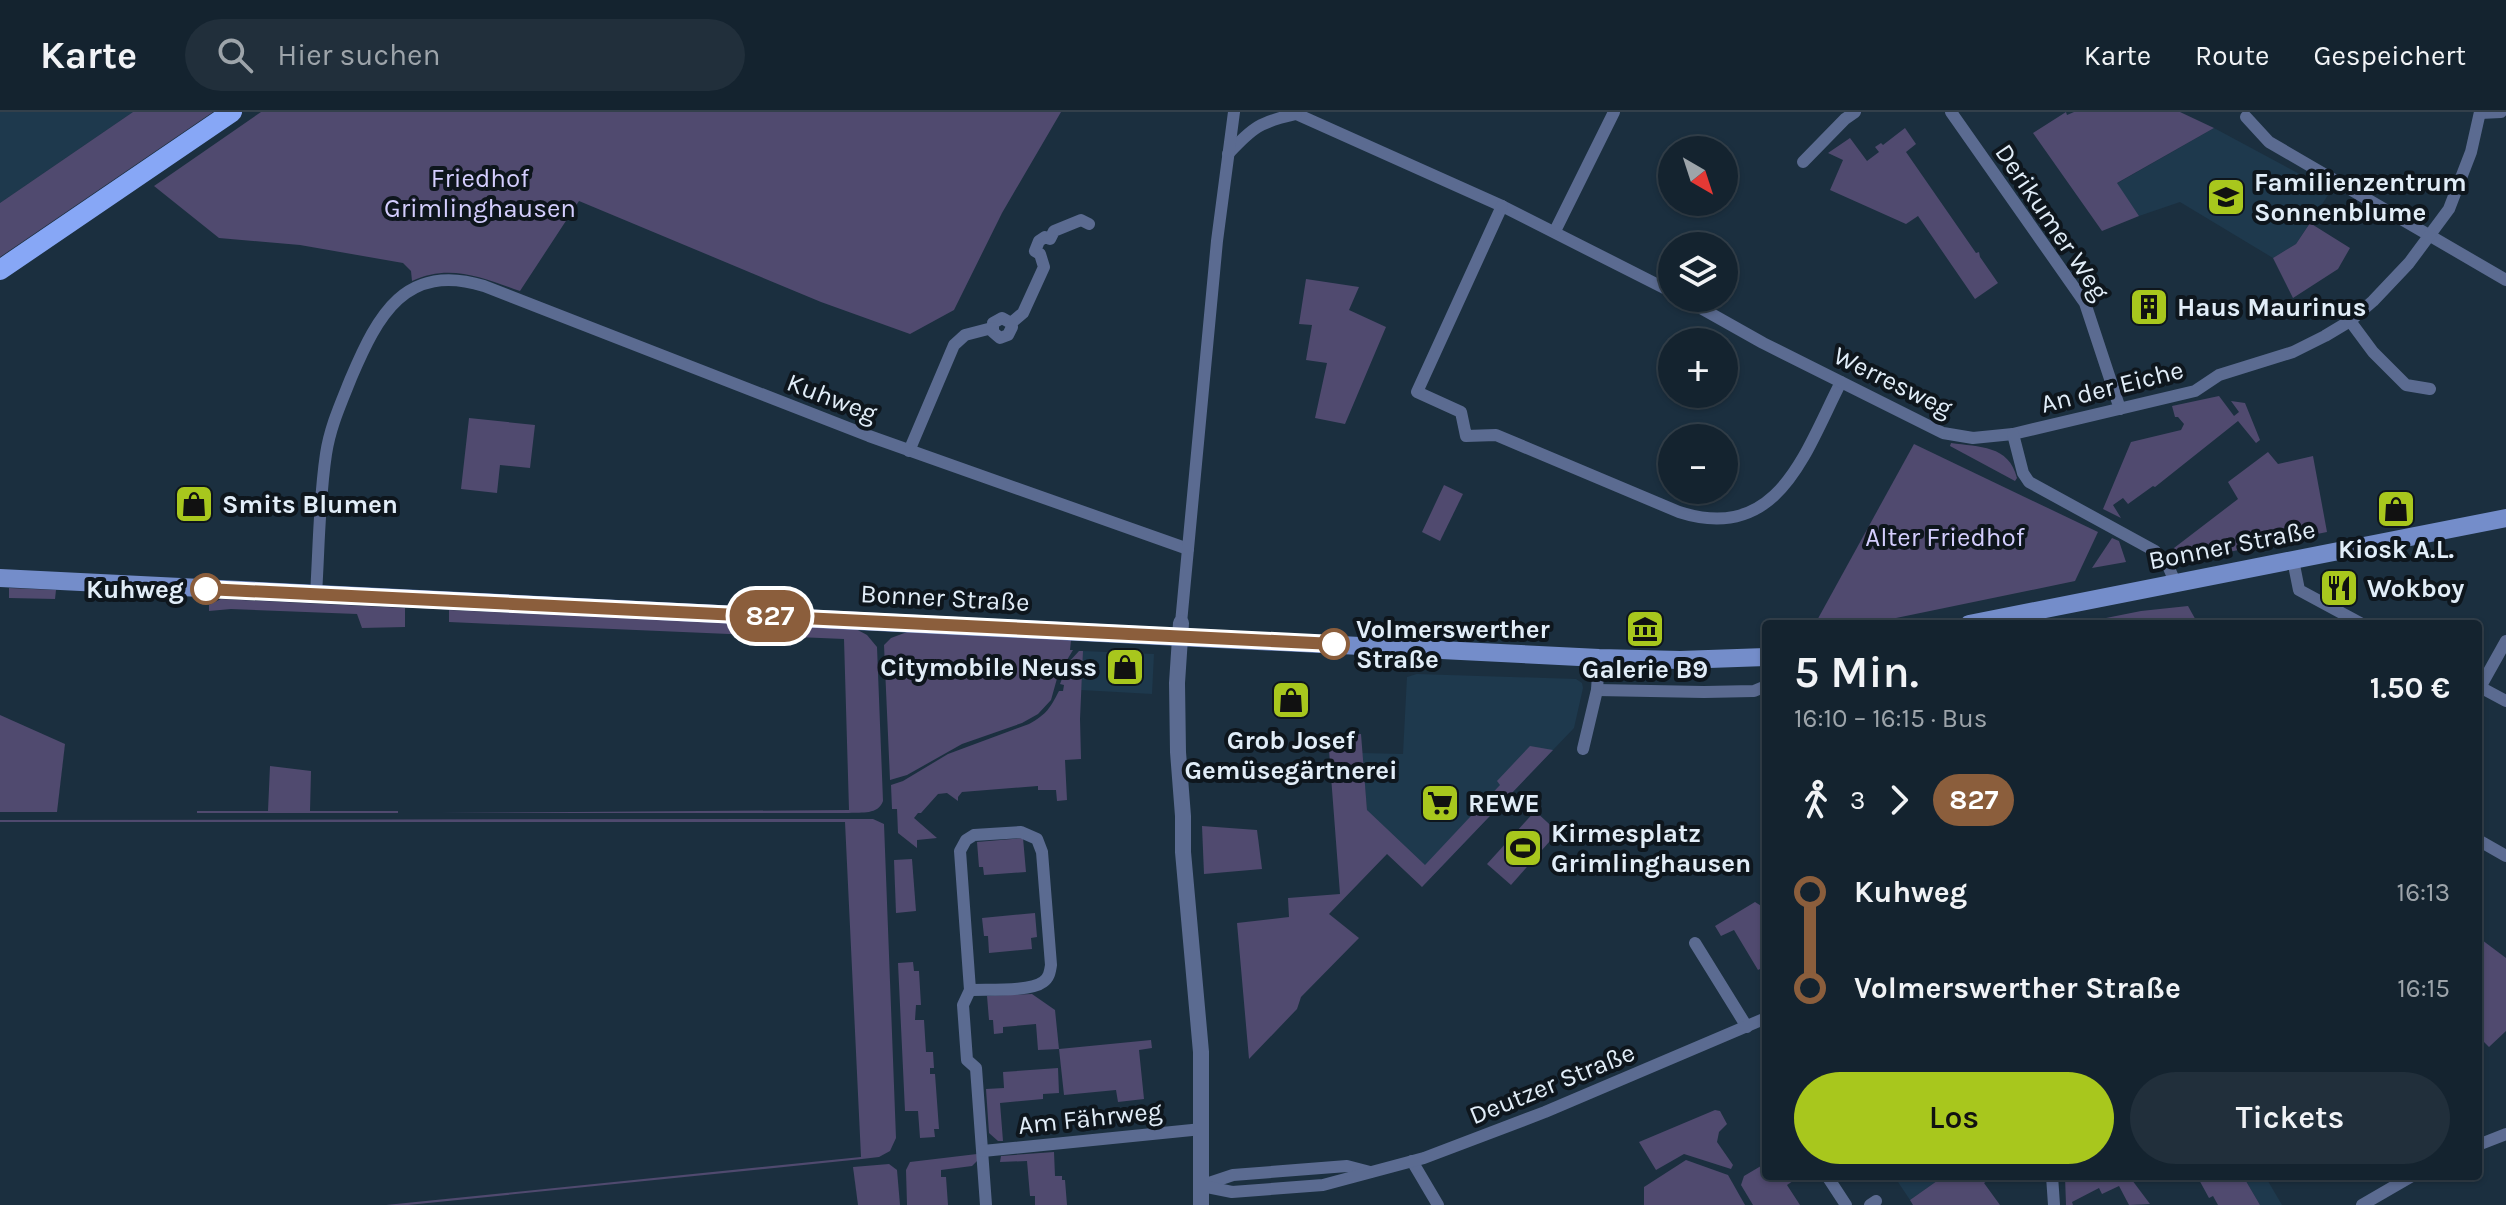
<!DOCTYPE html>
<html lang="de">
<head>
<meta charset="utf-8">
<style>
	:root { --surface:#14232f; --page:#212f3b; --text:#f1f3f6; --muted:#9da4aa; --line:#33404b; --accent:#a8c71d }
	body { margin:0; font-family:Karla,sans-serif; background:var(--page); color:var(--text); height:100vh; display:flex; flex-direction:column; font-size:30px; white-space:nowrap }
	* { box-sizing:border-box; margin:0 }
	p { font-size:26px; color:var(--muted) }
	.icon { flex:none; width:44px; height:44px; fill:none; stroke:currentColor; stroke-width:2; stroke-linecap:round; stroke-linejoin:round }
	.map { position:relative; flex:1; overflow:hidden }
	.details { position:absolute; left:1762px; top:508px; width:720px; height:560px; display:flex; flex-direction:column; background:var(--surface); border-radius:8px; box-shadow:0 2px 6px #0004,0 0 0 2px var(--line) }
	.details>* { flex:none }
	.badge { padding:0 16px; border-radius:26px; font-size:28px; line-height:52px }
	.needle { width:52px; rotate:141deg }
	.buttons { position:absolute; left:1658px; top:24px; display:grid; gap:16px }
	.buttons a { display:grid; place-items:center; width:80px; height:80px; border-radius:50%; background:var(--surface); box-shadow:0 2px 6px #0004,0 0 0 2px var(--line); font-size:40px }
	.map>.badge { position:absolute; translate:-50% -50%; box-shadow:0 0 0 4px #fff }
	.legs { display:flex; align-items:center; gap:12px; height:88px; padding:0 32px; font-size:26px }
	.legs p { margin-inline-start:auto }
	.summary { display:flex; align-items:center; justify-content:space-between; height:136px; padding:0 32px }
	h1 { font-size:44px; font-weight:600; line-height:60px }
	.button { display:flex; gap:16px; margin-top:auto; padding:16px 32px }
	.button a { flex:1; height:92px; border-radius:48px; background:var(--accent); color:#111; font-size:32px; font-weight:600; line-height:92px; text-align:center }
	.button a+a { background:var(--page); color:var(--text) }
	ul { padding:0 32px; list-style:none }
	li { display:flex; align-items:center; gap:28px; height:96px; font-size:30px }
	li i { display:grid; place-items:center; width:12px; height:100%; margin:0 10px; background:currentColor }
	li i::after { content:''; width:20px; height:20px; margin:-10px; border:6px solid; border-radius:50%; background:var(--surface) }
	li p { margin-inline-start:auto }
	li:first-child i { background:linear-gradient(#0000 50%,currentColor 0) }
	li:last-child i { background:linear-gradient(currentColor 50%,#0000 0) }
	header { display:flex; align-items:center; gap:48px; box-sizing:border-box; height:112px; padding:0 40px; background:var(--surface); border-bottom:2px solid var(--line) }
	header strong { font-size:38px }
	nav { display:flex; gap:44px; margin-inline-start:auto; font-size:28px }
	.search { width:560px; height:72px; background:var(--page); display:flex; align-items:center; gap:20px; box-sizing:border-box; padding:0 28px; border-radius:44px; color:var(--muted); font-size:30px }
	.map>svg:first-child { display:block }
	.built { fill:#1e394d }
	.green { fill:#504a6f }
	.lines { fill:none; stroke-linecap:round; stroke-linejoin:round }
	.minor { stroke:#5b6b91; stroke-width:12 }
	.tertiary { stroke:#5b6b91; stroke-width:16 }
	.secondary { stroke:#748dca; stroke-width:18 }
	.primary { stroke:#87a7f6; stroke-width:20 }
	.line-1-casing { stroke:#fff; stroke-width:18 }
	.line-1 { stroke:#8b5e3c; stroke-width:12 }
	.stop-1-dot { fill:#fff; stroke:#8b5e3c; stroke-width:4 }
	.labels { text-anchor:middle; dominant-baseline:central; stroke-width:8; stroke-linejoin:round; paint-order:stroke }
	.park-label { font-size:26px; fill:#d4cefe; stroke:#0e161d }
	.poi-label { font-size:26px; font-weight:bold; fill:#e1edf8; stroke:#0e161d; text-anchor:start }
	.street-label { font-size:26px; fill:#e1edf8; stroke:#0e161d }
	.stop-label { font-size:26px; font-weight:bold; fill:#e1edf8; stroke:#0e161d; text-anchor:end }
</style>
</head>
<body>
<header>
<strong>Karte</strong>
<div class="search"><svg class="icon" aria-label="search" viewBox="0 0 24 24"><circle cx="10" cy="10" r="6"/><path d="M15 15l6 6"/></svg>Hier suchen</div>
<nav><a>Karte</a><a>Route</a><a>Gespeichert</a></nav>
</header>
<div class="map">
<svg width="2506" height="1093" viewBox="0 0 2506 1093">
	<rect width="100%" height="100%" fill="#1b2f3f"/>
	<g class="built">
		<path d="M 0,0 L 133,0 L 0,91 Z"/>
		<path d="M 2214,16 L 2309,67 L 2303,78 L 2305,80 L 2314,66 L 2332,77 L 2296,132 L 2273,146 L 2180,90 L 2139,104 L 2116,72 Z"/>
		<path d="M 1083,539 L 1154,542 L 1152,582 L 1081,578 Z"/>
		<path d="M 1417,562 L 1576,567 L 1582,571 L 1583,576 L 1574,616 L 1422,775 L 1367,698 L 1362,641 L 1403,642 L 1407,565 Z"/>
		<path d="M 1894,1064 L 1944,1064 L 1910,1088 Z"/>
		<path d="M 2243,1064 L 2265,1064 L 2282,1093 L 2260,1093 Z"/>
	</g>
	<g class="green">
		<path d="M 133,0 L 213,0 L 0,145 L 0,91 Z"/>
		<path d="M 261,0 L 1061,0 L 1002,101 L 954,198 L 910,222 L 821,190 L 579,89 L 520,179 C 483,166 450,151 412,169 L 411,159 L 403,151 L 300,133 L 219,126 L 154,74 Z"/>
		<path d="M 2066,0 L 2067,3 L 2074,0 L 2180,0 L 2214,16 L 2117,71 L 2139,104 L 2102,119 L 2033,21 Z"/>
		<path d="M 1905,16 L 1916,32 L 1906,40 L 1976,141 L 1979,140 L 1980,145 L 1998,171 L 1975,187 L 1918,104 L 1906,112 L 1830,78 L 1843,48 L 1828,41 L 1850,26 L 1867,49 L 1879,40 L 1875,35 L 1881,31 L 1883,33 Z"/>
		<path d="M 2310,111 L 2350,136 L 2338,157 L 2293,186 L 2273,146 L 2296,132 Z"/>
		<path d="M 1306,167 L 1359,175 L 1349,198 L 1386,215 L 1345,312 L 1315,306 L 1327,251 L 1306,248 L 1312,213 L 1299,212 Z"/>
		<path d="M 2219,284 L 2234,304 L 2239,300 L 2231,289 L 2245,291 L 2260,328 L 2256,331 L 2238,309 L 2155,375 L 2153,374 L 2128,392 L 2123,386 L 2113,393 L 2121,406 L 2103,397 L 2131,330 L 2181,318 L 2184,312 L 2178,305 L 2175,305 L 2172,294 Z"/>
		<path d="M 469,306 L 535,313 L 530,356 L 500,353 L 497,381 L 461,377 Z"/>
		<path d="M 1951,331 C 1979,335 2009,333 2017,366 L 2015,369 L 1950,334 Z"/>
		<path d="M 1914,332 L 2098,420 L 2075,469 L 1867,512 L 1815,512 Z"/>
		<path d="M 2268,340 L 2278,352 L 2313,344 L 2327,420 L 2184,449 L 2174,436 L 2238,387 L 2228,370 Z"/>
		<path d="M 1444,373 L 1463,382 L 1440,429 L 1422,420 Z"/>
		<path d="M 2112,426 L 2119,429 L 2126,450 L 2092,456 Z"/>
		<path d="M 9,476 L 56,478 L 55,487 L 9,486 Z"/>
		<path d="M 221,487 L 405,496 L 405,515 L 362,516 L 357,502 L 231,497 L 209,499 L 209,493 Z"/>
		<path d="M 2188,494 L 2198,512 L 2086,512 L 2086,510 L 2141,499 Z"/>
		<path d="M 449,498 L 856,517 L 867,523 L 877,535 L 883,689 C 878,703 862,700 849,701 L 439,701 L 849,698 L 844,527 L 449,510 Z"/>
		<path d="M 907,520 L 1071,528 L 1070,538 L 1073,538 L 1058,563 L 1051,588 L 1038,602 L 1022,611 L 962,632 L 907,663 L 890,668 L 884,533 L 891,526 Z"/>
		<path d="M 1079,539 L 1083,539 L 1080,607 L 1081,647 L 1065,648 L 1067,688 L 1057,689 L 1056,678 L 1038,678 L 1038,674 L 962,680 L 958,685 L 958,689 L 947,681 L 938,682 L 921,701 L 918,701 L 914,706 L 937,726 L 917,728 L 917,736 L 898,721 L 897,697 L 892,697 L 891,673 L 903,669 L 948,642 L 1029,612 C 1047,602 1050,596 1059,579 L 1063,579 L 1064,573 L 1060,572 L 1068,551 Z"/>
		<path d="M 0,603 L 65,632 L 57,700 L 0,700 Z"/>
		<path d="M 1361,622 L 1367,698 L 1425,753 L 1500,673 L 1497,669 L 1530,634 L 1553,638 L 1422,775 L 1387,742 L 1329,802 L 1359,826 L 1301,885 L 1297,897 L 1249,947 L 1237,811 L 1289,805 L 1288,786 L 1340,782 L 1328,625 Z"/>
		<path d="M 270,654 L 311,659 L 310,699 L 398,699 L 398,701 L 197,701 L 197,699 L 268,699 Z"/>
		<path d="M 1535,699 L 1558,720 L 1511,773 L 1487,752 Z"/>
		<path d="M 790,707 L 873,707 L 884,712 L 896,1026 L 890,1039 L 879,1045 L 862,1047 L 408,1093 L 386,1093 L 861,1045 L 845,710 L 0,710 L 0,708 Z"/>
		<path d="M 1202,714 L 1257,718 L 1262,757 L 1204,762 Z"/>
		<path d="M 1023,726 L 1026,760 L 984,763 L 983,755 L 979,755 L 977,730 Z"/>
		<path d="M 912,747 L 916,799 L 896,801 L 894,748 Z"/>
		<path d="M 1755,790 L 1766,797 L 1766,854 L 1758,858 L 1734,818 L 1721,824 L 1715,814 Z"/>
		<path d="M 1035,801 L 1037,825 L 1031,826 L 1032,837 L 989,841 L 988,824 L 984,824 L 982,806 Z"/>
		<path d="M 2478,825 L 2506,846 L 2506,919 L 2489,935 L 2478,924 Z"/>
		<path d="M 913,850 L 914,859 L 919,859 L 921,893 L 916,893 L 915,908 L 924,908 L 926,940 L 933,940 L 934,956 L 930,956 L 930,962 L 935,962 L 939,1017 L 934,1017 L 935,1025 L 920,1026 L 918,999 L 905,999 L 898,851 Z"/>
		<path d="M 1032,882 L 1055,898 L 1059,937 L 1151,928 L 1152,936 L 1139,938 L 1144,987 L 1118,990 L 1116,978 L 1064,983 L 1059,937 L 1038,938 L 1036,912 L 1003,915 L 1003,921 L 994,922 L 993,908 L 989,908 L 987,884 Z"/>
		<path d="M 1058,956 L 1059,981 L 1043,982 L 1043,987 L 1000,991 L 1003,1029 L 998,1029 L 989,1021 L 986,977 L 1004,976 L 1003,960 Z"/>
		<path d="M 1715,998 L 1720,999 L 1727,1012 L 1719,1020 L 1717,1030 L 1733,1053 L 1731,1057 L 1684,1042 L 1656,1058 L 1639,1030 Z"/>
		<path d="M 1054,1040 L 1055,1064 L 1062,1064 L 1062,1068 L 1065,1068 L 1067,1093 L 1035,1093 L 1035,1084 L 1030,1084 L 1027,1049 L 1000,1050 L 1001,1044 Z"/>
		<path d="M 977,1042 L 978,1048 L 972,1054 L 941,1058 L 941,1065 L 946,1065 L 948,1093 L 907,1093 L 906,1058 L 910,1050 Z"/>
		<path d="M 1686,1048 L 1728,1063 L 1745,1093 L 1644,1093 L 1644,1075 Z"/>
		<path d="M 1766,1051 L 1766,1064 L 1773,1064 L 1776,1068 L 1782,1064 L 1790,1064 L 1793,1069 L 1787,1073 L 1800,1093 L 1753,1093 L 1741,1073 L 1744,1064 Z"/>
		<path d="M 889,1052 L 897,1058 L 900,1093 L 858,1093 L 853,1055 Z"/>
		<path d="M 1944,1064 L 1989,1064 L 1991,1066 L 1984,1071 L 2000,1093 L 1913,1093 L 1910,1088 Z"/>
		<path d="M 2065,1064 L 2129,1064 L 2150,1092 L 2129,1093 L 2119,1074 L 2102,1082 L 2099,1076 L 2072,1090 L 2073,1093 L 2066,1093 Z"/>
		<path d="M 2197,1064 L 2243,1064 L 2260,1093 L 2218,1093 L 2213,1084 L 2209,1086 Z"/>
	</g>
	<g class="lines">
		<g class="minor">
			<path d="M 1292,0 L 1502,94 L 1672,180"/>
			<path d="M 1951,0 L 2085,191 L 2120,297"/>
			<path d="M 2480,1 L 2501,0"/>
			<path d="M 2246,5 L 2269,30 L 2506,168"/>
			<path d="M 1228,42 C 1253,15 1260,10 1296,2"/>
			<path d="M 1803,50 L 1845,7 L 1855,0"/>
			<path d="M 1502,94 L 1417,280 L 1461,300 L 1466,324 L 1496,323 L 1679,400 C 1779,432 1805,340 1841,270"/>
			<path d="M 1555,119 L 1614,0"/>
			<path d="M 1683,186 L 1763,231 L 1943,321 L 1973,326 L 2013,322 L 2195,279 L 2219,263 L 2293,240 L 2325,224 L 2350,209 L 2373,189 L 2409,151 L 2449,97 L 2471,40 L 2480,0"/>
			<path d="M 2350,209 L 2373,240 L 2406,273 L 2430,277"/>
			<path d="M 1011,211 L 1002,206 L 993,211 L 993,220 L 1000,226 L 1008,223 L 1012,215 L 1011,211 L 1023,201 L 1044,155 L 1040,142 L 1035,139 L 1039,129 L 1045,125 L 1050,127 L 1054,119 L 1081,108 L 1089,112"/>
			<path d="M 2013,322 L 2023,361 L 2029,370 L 2155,439 L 2169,456 L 2175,470"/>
			<path d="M 909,339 L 954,233 L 965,223 L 992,216"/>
			<path d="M 2293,448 L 2299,478 L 2362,512"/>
			<path d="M 316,482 C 319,436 319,388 326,342 C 330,315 341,291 351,266 C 378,203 405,150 484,174 L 869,324 L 1188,437"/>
			<path d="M 1181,511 L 1217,129 L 1234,0"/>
			<path d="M 2478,574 L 2506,589"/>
			<path d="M 1597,578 L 1704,580 L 1754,579 L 1766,574"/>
			<path d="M 2478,579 L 2506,529"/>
			<path d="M 1583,637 L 1597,578 L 1599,546"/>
			<path d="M 2478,728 L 2506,744"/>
			<path d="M 1695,831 L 1747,915"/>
			<path d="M 970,878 C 986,877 1030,880 1043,870 C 1049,866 1050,860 1051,853 L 1042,740 L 1037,727 L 1021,720 L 974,723 L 966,728 L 960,739 L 970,878 L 963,893 L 967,948 L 976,956 L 986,1093"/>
			<path d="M 2478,1033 L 2506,1022"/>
			<path d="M 983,1039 L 1202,1017"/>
			<path d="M 1412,1049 L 1438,1093"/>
			<path d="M 1827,1064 L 1846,1093"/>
			<path d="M 2052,1064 L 2054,1093"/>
			<path d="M 1203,1073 L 1233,1063 L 1347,1054 L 1370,1060"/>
			<path d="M 1202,1074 L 1232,1080 L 1323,1073 L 1424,1046 L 1545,1000 L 1766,906"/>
			<path d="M 1870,1093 L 1876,1089"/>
			<path d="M 2362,1093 L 2412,1064"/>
		</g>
		<path class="tertiary" d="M 1181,511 L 1177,571 L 1178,640 L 1183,704 L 1183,740 L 1201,940 L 1201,1093"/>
		<g class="secondary">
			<path d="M 0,466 L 1599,546 L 1680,548 L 1766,545"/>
			<path d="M 1969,512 L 2506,406"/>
		</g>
		<path class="primary" d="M 0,158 L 232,0"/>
	</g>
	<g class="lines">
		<g class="line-1-casing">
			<path id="line-1" d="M 206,477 L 1334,532"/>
		</g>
		<use href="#line-1" class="line-1"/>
	</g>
	<defs>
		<g id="school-square" transform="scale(2)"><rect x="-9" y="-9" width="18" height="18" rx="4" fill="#a8c71d" stroke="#0e161d"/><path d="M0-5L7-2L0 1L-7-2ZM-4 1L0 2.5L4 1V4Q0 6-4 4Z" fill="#111"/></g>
		<g id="building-square" transform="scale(2)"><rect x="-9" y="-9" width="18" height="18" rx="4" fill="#a8c71d" stroke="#0e161d"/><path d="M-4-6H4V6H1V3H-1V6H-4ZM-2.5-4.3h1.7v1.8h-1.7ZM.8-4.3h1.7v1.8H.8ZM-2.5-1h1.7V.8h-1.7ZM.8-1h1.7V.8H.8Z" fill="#111"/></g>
		<g id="shop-square" transform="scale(2)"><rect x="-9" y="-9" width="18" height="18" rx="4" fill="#a8c71d" stroke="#0e161d"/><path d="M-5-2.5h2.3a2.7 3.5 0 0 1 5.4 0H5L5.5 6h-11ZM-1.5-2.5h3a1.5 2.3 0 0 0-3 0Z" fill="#111"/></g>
		<g id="restaurant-square" transform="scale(2)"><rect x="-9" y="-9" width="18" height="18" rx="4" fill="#a8c71d" stroke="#0e161d"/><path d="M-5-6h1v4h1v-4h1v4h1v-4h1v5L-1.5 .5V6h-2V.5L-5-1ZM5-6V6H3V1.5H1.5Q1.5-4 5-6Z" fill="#111"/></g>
		<g id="museum-square" transform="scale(2)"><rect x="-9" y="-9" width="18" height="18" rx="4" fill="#a8c71d" stroke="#0e161d"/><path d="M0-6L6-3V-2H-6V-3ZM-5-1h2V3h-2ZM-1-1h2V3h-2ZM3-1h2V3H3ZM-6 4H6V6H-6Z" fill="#111"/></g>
		<g id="supermarket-square" transform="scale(2)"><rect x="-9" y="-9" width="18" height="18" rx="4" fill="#a8c71d" stroke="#0e161d"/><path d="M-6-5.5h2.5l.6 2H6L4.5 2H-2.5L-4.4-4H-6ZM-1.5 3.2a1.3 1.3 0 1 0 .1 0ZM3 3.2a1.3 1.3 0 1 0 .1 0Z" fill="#111"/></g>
		<g id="stadium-square" transform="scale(2)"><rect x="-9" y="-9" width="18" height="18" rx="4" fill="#a8c71d" stroke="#0e161d"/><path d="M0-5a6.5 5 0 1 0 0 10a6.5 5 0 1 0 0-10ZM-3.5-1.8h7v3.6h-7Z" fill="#111"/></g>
	</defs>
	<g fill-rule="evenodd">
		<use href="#school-square" x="2226" y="85"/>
		<use href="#building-square" x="2149" y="195"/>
		<use href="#shop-square" x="194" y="392"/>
		<use href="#shop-square" x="2396" y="397"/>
		<use href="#restaurant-square" x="2339" y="476"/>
		<use href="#museum-square" x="1645" y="517"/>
		<use href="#shop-square" x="1125" y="555"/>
		<use href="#shop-square" x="1291" y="588"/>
		<use href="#supermarket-square" x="1440" y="691"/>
		<use href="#stadium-square" x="1523" y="736"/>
	</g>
	<g class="stop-1-dot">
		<circle cx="206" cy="477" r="14"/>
		<circle cx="1334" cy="532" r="14"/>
	</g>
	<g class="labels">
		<g class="park-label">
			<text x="480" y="66">Friedhof<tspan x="480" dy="30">Grimlinghausen</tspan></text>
			<text x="1945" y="425">Alter Friedhof</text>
		</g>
		<g class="poi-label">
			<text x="2254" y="70">Familienzentrum<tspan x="2254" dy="30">Sonnenblume</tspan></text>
			<text x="2177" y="195">Haus Maurinus</text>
			<text x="222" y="392">Smits Blumen</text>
			<text x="2396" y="437" text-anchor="middle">Kiosk A.L.</text>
			<text x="2367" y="476">Wokboy</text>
			<text x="1097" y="555" text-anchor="end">Citymobile Neuss</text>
			<text x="1645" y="557" text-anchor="middle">Galerie B9</text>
			<text x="1291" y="628" text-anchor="middle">Grob Josef<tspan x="1291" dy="30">Gemüsegärtnerei</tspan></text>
			<text x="1468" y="691">REWE</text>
			<text x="1551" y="721">Kirmesplatz<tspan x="1551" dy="30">Grimlinghausen</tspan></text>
		</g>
		<g class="street-label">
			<text transform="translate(2052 110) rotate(56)">Derikumer Weg</text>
			<text transform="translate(1893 270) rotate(26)">Werresweg</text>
			<text transform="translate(2112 275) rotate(-14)">An der Eiche</text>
			<text transform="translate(832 286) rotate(21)">Kuhweg</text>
			<text transform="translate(2232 433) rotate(-11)">Bonner Straße</text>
			<text transform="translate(945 486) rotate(3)">Bonner Straße</text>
			<text transform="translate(1552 972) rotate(-22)">Deutzer Straße</text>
			<text transform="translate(1090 1006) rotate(-6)">Am Fährweg</text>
		</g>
		<g class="stop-label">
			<text x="184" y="477">Kuhweg</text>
			<text x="1356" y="517" text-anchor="start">Volmerswerther<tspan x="1356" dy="30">Straße</tspan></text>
		</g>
	</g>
</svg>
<div class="buttons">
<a><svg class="needle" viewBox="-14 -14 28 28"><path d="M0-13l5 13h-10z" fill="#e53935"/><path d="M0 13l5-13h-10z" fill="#9da4aa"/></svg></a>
<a><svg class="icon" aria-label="layers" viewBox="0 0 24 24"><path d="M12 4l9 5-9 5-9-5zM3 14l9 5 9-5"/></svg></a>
<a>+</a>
<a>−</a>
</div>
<b class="badge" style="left:770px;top:504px;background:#8b5e3c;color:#fff">827</b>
<section class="details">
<div class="summary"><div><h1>5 Min.</h1><p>16:10 – 16:15 · Bus</p></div><b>1.50 €</b></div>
<div class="legs"><svg class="icon" aria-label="walk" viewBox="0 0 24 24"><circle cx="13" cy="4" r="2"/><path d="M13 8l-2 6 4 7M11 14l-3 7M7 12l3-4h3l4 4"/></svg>3<svg class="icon" aria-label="forward" viewBox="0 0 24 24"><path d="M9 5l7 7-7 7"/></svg><b class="badge" style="background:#8b5e3c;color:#fff">827</b></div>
<ul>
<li><i style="color:#8b5e3c"></i><b>Kuhweg</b><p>16:13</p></li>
<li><i style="color:#8b5e3c"></i><b>Volmerswerther Straße</b><p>16:15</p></li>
</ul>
<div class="button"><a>Los</a><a>Tickets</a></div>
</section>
</div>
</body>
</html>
